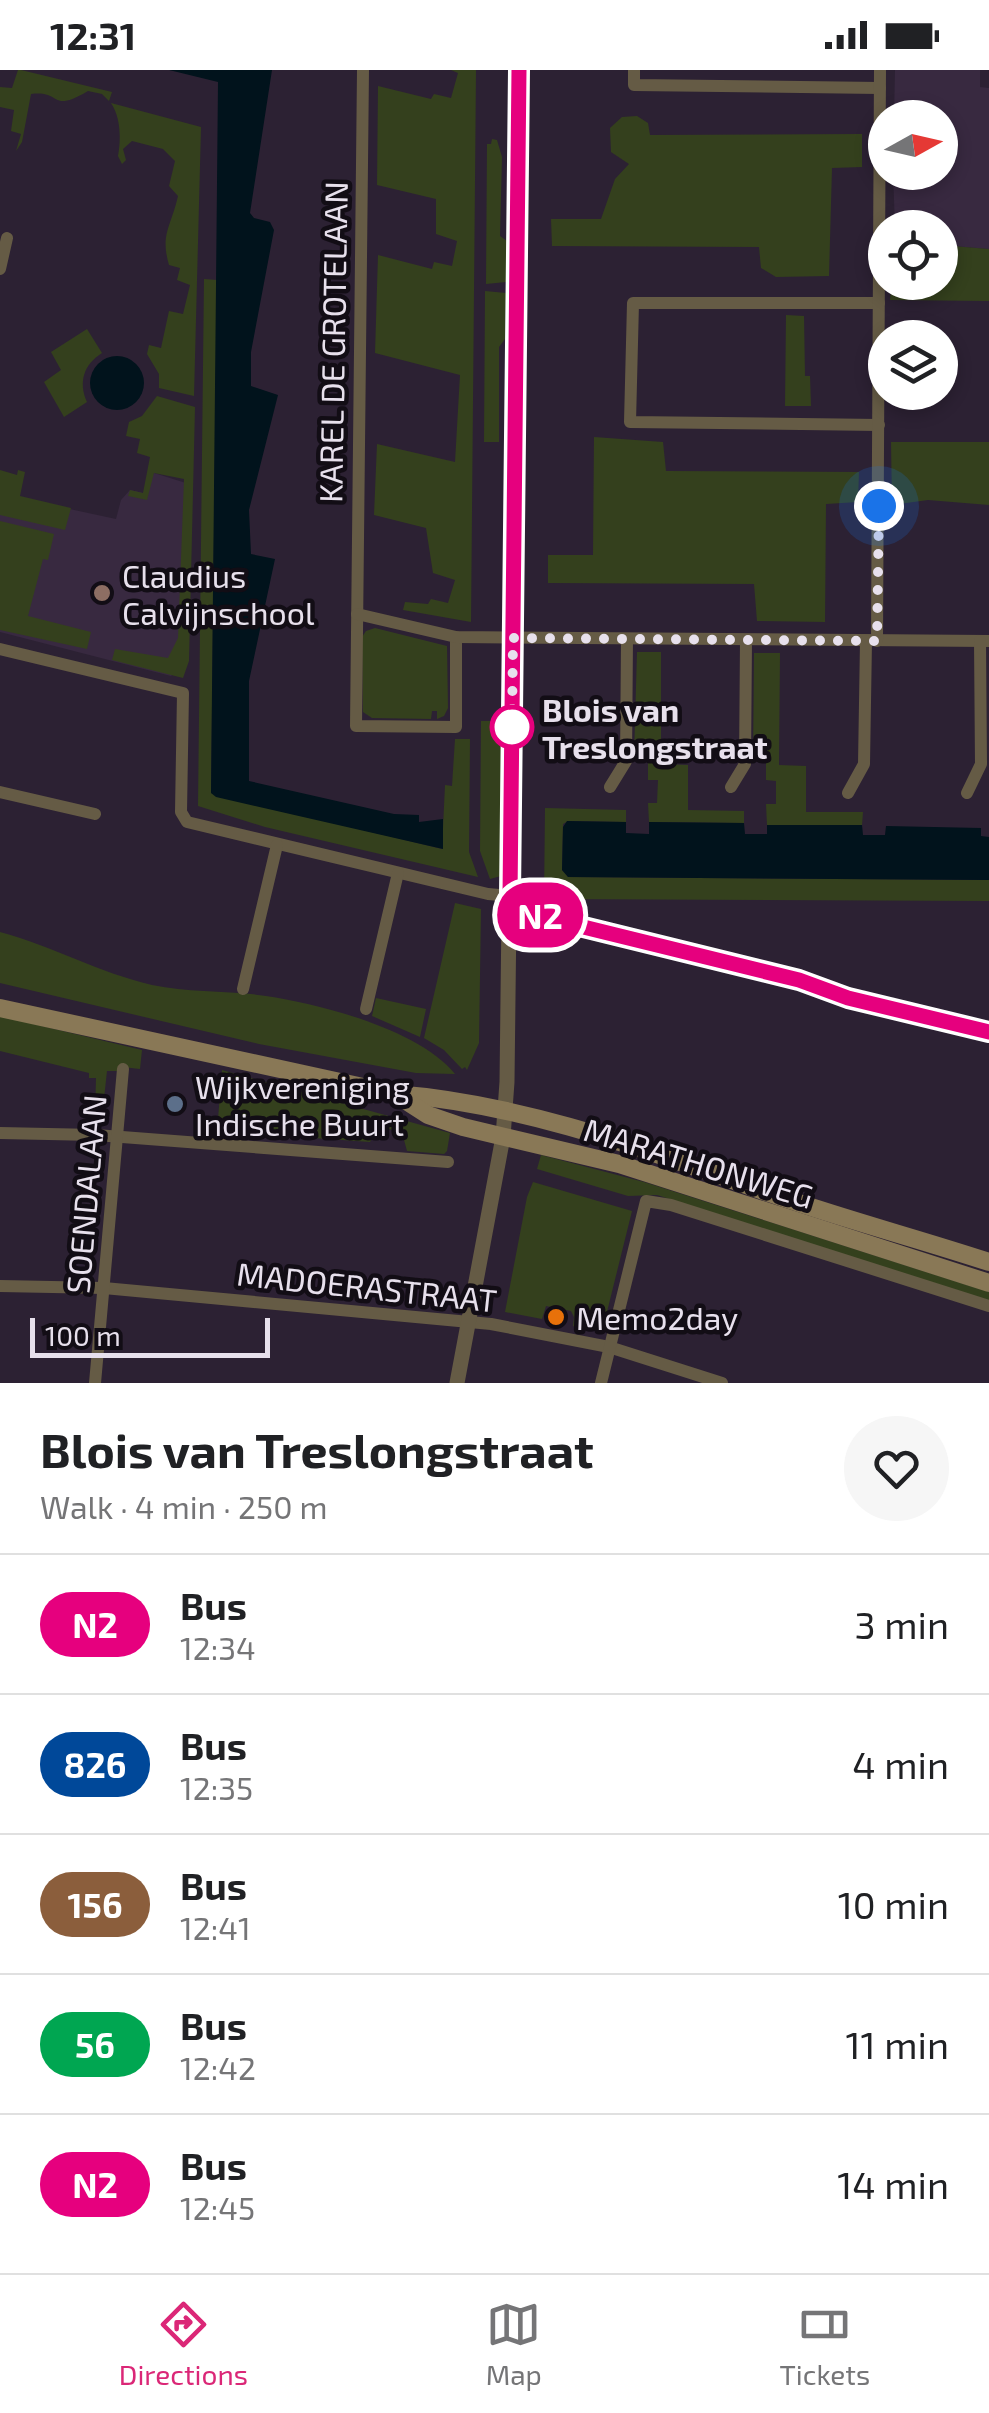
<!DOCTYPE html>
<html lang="en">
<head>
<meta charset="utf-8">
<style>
	:root { --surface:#fff; --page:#f6f6f6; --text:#202124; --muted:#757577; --line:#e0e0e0; --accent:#db2777 }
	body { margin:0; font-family:"Exo 2",sans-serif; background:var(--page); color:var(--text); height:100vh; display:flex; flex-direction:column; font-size:38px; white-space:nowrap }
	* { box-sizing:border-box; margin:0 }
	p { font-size:32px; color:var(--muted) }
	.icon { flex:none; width:55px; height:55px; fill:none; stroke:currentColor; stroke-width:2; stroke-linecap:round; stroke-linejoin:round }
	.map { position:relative; height:1313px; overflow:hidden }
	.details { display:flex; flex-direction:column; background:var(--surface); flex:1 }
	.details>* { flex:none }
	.badge { padding:0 20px; border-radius:32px; font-size:35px; line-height:65px }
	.needle { width:65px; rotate:82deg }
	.fabs { position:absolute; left:868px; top:30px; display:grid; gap:20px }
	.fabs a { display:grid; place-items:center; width:90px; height:90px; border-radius:50%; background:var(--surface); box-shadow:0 5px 15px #0003; font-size:50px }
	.scale { position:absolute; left:30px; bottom:25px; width:240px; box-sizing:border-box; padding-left:10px; border:5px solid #e7e0ec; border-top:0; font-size:28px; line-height:35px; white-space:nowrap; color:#e7e0ec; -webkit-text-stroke:8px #120d15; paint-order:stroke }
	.you { position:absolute; width:50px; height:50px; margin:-25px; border:8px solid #fff; border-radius:50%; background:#1a73e8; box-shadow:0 0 0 15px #1a73e833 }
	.map>.badge { position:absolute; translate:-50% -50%; box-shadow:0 0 0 5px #fff }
	.round { display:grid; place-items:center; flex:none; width:105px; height:105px; border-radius:52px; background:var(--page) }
	.head { display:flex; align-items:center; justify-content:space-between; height:170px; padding:0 40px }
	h1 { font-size:48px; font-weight:700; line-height:75px }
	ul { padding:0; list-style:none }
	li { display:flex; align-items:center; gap:30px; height:140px; padding:0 40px; border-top:2px solid var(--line) }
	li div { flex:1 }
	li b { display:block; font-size:38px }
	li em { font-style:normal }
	li .badge { min-width:110px; font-weight:700; text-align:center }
	.status { display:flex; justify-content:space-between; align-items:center; height:70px; padding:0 50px; background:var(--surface); direction:ltr }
	.status svg { height:28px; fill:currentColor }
	.menu { display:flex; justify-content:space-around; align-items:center; height:140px; border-top:2px solid var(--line); background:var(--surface); font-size:28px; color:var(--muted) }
	.menu a { display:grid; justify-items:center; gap:5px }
	.menu .current { color:var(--accent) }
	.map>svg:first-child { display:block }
	.built { fill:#382940 }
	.green { fill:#34401d }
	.water { fill:#01131c }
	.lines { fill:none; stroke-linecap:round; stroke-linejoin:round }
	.minor { stroke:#655b45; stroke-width:12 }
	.tertiary { stroke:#655b45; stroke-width:15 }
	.secondary { stroke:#897856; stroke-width:18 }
	.line-casing { stroke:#fff; stroke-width:22 }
	.line { stroke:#e6007e; stroke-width:15 }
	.walk { stroke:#e7e0ec; stroke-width:10; stroke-dasharray:0 18 }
	.education-dot { fill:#8d6e63; stroke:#120d15; stroke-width:4 }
	.stop-dot { fill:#fff; stroke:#e6007e; stroke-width:5 }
	.service-dot { fill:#5c6f8a; stroke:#120d15; stroke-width:4 }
	.food-dot { fill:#e8710a; stroke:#120d15; stroke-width:4 }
	.labels { text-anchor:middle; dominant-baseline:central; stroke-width:9; stroke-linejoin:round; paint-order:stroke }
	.street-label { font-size:32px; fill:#e7e0ec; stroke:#120d15 }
	.poi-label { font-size:32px; fill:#e7e0ec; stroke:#120d15; text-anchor:start }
	.stop-label { font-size:32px; font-weight:bold; fill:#e7e0ec; stroke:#120d15; text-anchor:start }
</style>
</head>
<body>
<div class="status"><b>12:31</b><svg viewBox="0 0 49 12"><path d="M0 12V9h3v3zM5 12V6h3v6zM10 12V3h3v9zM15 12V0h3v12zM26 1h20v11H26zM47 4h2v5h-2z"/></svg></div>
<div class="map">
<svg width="989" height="1313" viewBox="0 0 989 1313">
	<rect width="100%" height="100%" fill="#2c2133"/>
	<g class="built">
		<path d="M 895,0 L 980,0 L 980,17 L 989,18 L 989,179 L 940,175 L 940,158 L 895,157 L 893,103 L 940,102 L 940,48 L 894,47 Z"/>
		<path d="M 154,403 L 189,414 L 187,591 L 171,606 L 0,562 L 0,424 L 116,449 L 121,430 L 130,420 L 143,423 Z"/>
	</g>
	<g class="green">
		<path d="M 18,0 L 21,0 L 112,22 L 109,31 L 102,24 L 88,21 C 49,44 63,20 31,24 L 22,72 L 16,81 L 21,64 L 11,61 L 14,40 L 0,37 L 0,17 L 12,18 Z"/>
		<path d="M 451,0 L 476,0 L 471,552 L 403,540 L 405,532 L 428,534 L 431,529 L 448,533 L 455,510 L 433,503 L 426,458 L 374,445 L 377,374 L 455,392 L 460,305 L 375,283 L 378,185 L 432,199 L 434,192 L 452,196 L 457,171 L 436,164 L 436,129 L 377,115 L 378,16 L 431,29 L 434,24 L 451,28 L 458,3 Z"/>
		<path d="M 111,33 L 201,57 L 194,326 L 159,318 L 159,304 L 147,284 L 149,275 L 161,278 L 169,241 L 183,244 L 190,215 L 177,210 L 180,198 L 169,195 C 160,164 171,157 178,126 L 169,116 L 175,91 L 163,79 L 132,71 L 123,79 L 126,90 L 122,94 L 118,86 C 121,69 121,48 111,33 Z"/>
		<path d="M 637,46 L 648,53 L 650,65 L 862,64 L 862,97 L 832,98 L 829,206 L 776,207 L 761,198 L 759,177 L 552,176 L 551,149 L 601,149 L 615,109 L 629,94 L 611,82 L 610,58 L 622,47 Z"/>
		<path d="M 492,69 L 497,70 L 502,87 L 500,166 L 507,171 L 506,212 L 486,214 L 487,74 L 491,74 Z"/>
		<path d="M 940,175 L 989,179 L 989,231 L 890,230 L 891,221 L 903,221 L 904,213 L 940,212 Z"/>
		<path d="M 204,209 L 217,210 L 211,723 L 442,779 L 445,715 L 452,716 L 455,669 L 470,669 L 469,782 L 478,807 L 265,757 L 198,736 Z"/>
		<path d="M 485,221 L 506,223 L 505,269 L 499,277 L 499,372 L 484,372 Z"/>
		<path d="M 786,245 L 804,246 L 805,306 L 810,306 L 811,336 L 785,336 Z"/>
		<path d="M 87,259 L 102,283 C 84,294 78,312 87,332 L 64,347 L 44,312 L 61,300 L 51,282 Z"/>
		<path d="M 157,326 L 195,337 L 189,591 L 183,608 L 112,590 L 115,579 L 168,588 L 178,568 L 184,409 L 154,403 L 147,430 L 128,426 L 130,420 L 143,423 L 150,387 L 137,383 L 140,369 L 126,366 L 129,352 L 142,346 Z"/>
		<path d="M 594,367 L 663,372 L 666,401 L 859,402 L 858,432 L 826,434 L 825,552 L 757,551 L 754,514 L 548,513 L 548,485 L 593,485 Z"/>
		<path d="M 891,372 L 989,372 L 989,435 L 928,430 L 892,435 Z"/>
		<path d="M 0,400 L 17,405 L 18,400 L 25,402 L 20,426 L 71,438 L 65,460 L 0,445 Z"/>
		<path d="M 0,451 L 54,464 L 48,490 L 43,489 L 28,546 L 91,562 L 87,579 L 0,560 Z"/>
		<path d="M 375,558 L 447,576 L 448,638 L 444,646 L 437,649 L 437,641 L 432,641 L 431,649 L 372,648 L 363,642 L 362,567 L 366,561 Z"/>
		<path d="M 637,582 L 661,582 L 661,694 L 688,695 L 688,740 L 744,741 L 744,753 L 649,752 L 648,733 L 657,733 L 658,710 L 648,710 L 648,686 L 634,686 Z"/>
		<path d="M 754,583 L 780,583 L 779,695 L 806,696 L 806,742 L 863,742 L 862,755 L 767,755 L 766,734 L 776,734 L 776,711 L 766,710 L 766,689 L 753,689 Z"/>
		<path d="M 481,651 L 492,651 L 492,662 L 499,663 L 503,691 L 501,806 L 490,809 L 480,781 Z"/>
		<path d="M 545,738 L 626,740 L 626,752 L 568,751 L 563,754 L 562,800 L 568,807 L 989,810 L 989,831 L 544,829 Z"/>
		<path d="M 455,833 L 481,839 L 479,973 L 467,1000 L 465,997 L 462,999 L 444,980 L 424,968 Z"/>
		<path d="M 0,862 C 52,876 100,903 152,915 C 190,923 228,920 266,926 C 321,934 420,960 455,1004 L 416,1003 L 259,974 L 0,913 Z"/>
		<path d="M 376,928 L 426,939 L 420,967 L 372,946 Z"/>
		<path d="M 0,946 L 142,980 L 140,999 L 122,997 L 121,1001 L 107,1001 L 102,1047 L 95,1047 L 96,1008 L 89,1008 L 89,1003 L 0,981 Z"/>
		<path d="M 222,1000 L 450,1063 L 447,1081 L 444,1084 L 407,1081 L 403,1066 L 390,1059 L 376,1062 L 370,1072 L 314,1068 L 314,1063 L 304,1062 L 302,1067 L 217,1061 Z"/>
		<path d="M 541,1085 L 644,1112 L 989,1222 L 989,1231 L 657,1125 L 628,1126 L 537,1099 Z"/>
		<path d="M 533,1112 L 632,1141 L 602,1262 L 573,1256 L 574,1247 L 571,1241 L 546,1236 L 542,1249 L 505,1242 L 527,1127 Z"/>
	</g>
	<g class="water">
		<path d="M 169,0 L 272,0 L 250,143 L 254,148 L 270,152 L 274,160 L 251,282 L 251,316 L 278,325 L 249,440 L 251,484 L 275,489 L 249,611 L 249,711 L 394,744 L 419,745 L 419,752 L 443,749 L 443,779 L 216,727 L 211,723 L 218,12 Z"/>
		<circle cx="117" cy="313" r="27"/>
		<path d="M 567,751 L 626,752 L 626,763 L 649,764 L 649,752 L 744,753 L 745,764 L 767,764 L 767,755 L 862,755 L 863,765 L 885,765 L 886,756 L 981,758 L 981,766 L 989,767 L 989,810 L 568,807 L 562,800 L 563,757 Z"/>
	</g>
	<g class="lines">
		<g class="minor">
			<path d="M 363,0 L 356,656 L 456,657 L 456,567"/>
			<path d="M 634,0 L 634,15 L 880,18"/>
			<path d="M 0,199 L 7,168"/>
			<path d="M 879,355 L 630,352 L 633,233 L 879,233"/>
			<path d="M 357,544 L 456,567 L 989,571"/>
			<path d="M 877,571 L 880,0"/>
			<path d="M 0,579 L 183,623 L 181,742 L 187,752 L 488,824 L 510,826"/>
			<path d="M 610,717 L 626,691 L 627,569"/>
			<path d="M 731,717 L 745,694 L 746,570"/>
			<path d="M 0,722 L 95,744"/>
			<path d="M 848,723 L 864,694 L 866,571"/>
			<path d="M 967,723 L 981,694 L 980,571"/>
			<path d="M 243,919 L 277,775"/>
			<path d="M 366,939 L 398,803"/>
			<path d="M 0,1063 L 96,1065 L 448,1092"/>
			<path d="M 0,1216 L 104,1218 L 491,1254 L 609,1277 L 722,1313"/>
			<path d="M 95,1313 L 123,999"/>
			<path d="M 601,1313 L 646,1131 L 671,1135 L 989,1236"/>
		</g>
		<path class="tertiary" d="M 457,1313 L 503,1067 L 507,1012 L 519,0"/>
		<g class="secondary">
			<path d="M 0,938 L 395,1024 C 527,1034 654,1083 778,1126 C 847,1150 919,1169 989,1192"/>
			<path d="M 400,1027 L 428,1045 L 463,1057 L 619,1094 L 989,1213"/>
		</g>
	</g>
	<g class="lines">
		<g class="line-casing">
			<path id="line" d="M 519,0 L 510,826 L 533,842 L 555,850 L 799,910 L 848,928 L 989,962"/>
		</g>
		<use href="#line" class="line"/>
		<path class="walk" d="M 512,657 L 513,568 L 877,571 L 879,436"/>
	</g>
	<circle class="education-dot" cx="102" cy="523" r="10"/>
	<circle class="stop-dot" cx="512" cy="657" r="20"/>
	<circle class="service-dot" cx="175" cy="1034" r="10"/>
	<circle class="food-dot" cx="556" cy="1247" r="10"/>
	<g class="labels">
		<g class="street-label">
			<text transform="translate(332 272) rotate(-89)">KAREL DE GROTELAAN</text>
			<text transform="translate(699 1092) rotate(17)">MARATHONWEG</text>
			<text transform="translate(85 1124) rotate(-85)">SOENDALAAN</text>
			<text transform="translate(367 1216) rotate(6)">MADOERASTRAAT</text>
		</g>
		<g class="poi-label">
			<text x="122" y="505">Claudius<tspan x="122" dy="37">Calvijnschool</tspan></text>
			<text x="195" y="1016">Wijkvereniging<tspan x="195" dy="37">Indische Buurt</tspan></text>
			<text x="576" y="1247">Memo2day</text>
		</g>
		<g class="stop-label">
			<text x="542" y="639">Blois van<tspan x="542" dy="37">Treslongstraat</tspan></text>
		</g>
	</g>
</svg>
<div class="fabs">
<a><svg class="needle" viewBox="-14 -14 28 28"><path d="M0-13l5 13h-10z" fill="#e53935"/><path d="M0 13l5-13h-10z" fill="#757577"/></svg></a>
<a><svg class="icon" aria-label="locate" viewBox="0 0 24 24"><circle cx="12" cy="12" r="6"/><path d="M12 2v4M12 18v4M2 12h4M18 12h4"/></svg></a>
<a><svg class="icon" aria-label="layers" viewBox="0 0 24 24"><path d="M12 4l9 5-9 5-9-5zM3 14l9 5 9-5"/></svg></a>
</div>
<div class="scale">100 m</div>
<div class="you" style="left:879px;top:436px"></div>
<b class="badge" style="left:540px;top:845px;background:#e6007e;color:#fff">N2</b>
</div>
<section class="details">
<div class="head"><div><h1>Blois van Treslongstraat</h1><p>Walk · 4 min · 250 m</p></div><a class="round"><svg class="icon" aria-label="heart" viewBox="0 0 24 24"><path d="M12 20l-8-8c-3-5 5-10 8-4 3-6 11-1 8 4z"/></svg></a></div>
<ul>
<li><span class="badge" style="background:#e6007e;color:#fff">N2</span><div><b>Bus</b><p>12:34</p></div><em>3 min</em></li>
<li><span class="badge" style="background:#004899;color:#fff">826</span><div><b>Bus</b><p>12:35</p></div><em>4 min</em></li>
<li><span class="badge" style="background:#8b5e3c;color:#fff">156</span><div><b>Bus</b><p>12:41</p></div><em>10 min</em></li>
<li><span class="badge" style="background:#00a651;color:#fff">56</span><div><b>Bus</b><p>12:42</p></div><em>11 min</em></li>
<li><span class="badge" style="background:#e6007e;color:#fff">N2</span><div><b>Bus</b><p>12:45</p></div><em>14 min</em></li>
</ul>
</section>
<nav class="menu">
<a class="current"><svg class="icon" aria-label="directions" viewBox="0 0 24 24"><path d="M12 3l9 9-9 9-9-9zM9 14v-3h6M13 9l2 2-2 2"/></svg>Directions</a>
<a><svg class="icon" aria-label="map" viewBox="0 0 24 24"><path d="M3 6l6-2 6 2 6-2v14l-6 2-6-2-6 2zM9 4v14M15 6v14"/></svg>Map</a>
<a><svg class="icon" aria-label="tickets" viewBox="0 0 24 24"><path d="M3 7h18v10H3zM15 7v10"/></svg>Tickets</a>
</nav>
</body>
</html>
